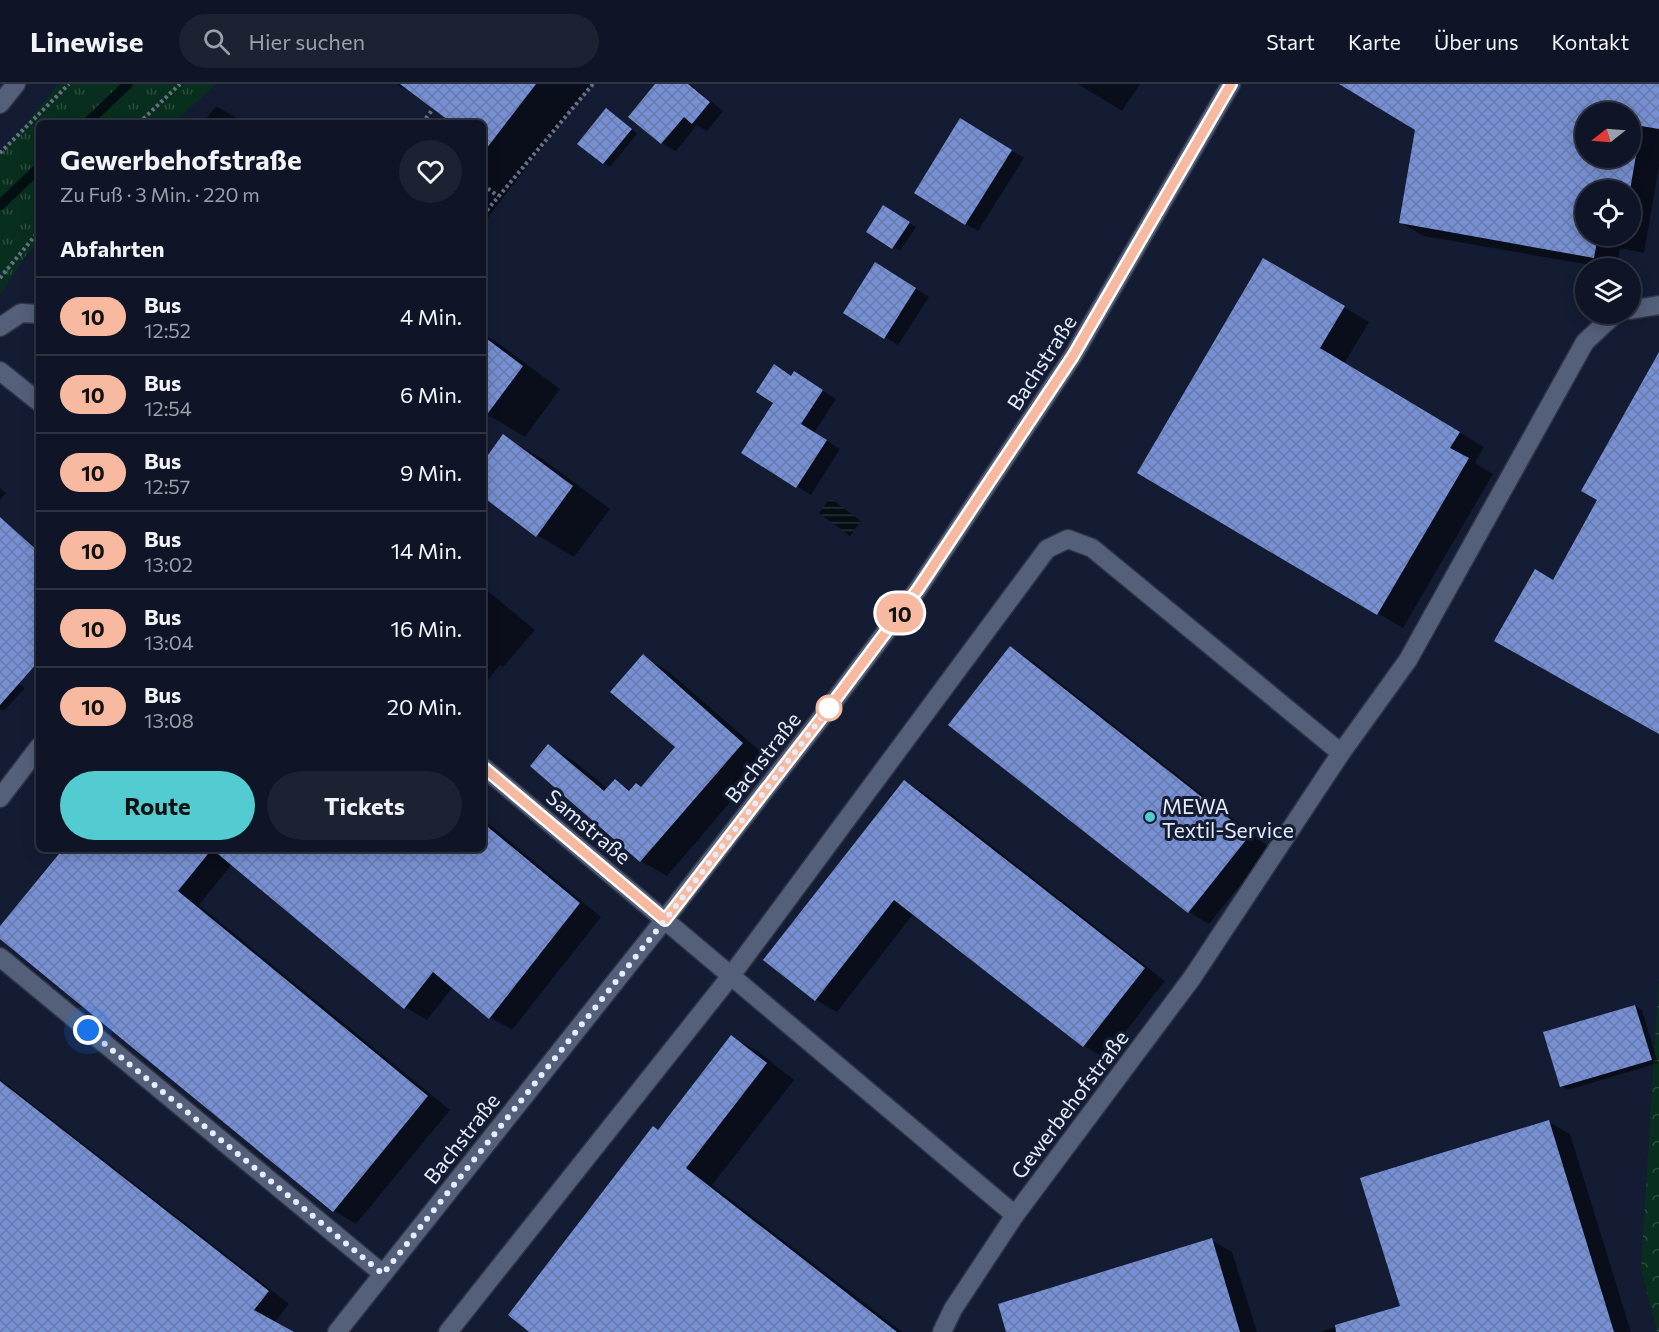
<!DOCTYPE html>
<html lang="de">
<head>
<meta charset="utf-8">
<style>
	:root { --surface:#0f1526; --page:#1d2232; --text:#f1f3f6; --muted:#9b9fa7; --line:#2f3443; --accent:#52ccd0 }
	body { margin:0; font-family:Commissioner,sans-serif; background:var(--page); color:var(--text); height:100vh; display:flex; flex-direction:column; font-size:22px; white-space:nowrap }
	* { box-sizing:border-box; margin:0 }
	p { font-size:20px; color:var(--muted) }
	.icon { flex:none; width:33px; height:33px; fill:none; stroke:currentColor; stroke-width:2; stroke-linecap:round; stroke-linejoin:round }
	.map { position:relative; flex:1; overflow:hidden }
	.sheet { position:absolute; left:36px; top:36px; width:450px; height:732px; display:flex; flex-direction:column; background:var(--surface); border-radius:9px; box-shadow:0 3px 15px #0003,0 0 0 2px var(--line) }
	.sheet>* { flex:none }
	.badge { padding:0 12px; border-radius:20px; font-size:21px; line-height:39px }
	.needle { width:39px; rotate:253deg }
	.controls { position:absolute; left:1575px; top:18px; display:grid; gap:12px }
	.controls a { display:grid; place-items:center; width:66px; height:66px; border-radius:50%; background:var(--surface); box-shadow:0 3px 15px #0003,0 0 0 2px var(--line); font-size:30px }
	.you { position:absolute; width:30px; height:30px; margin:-15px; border:4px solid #fff; border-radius:50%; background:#1a73e8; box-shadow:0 0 0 9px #1a73e833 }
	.map>.badge { position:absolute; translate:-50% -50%; box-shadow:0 0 0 3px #fff }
	h2 { padding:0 24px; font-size:22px; line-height:54px }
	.round { display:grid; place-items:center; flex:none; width:63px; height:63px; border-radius:32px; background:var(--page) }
	.head { display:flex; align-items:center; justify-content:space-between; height:102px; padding:0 24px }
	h1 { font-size:28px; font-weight:700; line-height:45px }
	.cta { display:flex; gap:12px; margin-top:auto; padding:12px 24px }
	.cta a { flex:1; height:69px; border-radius:36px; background:var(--accent); color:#111; font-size:24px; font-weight:700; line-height:69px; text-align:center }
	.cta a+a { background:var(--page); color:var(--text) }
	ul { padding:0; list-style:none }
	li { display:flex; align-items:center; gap:18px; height:78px; padding:0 24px; border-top:2px solid var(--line) }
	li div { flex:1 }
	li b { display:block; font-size:22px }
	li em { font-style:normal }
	li .badge { min-width:66px; font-weight:700; text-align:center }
	header { display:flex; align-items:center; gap:36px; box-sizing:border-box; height:84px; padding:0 30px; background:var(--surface); border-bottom:2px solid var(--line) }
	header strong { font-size:28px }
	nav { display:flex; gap:33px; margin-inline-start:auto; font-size:21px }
	.search { width:420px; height:54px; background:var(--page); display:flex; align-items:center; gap:15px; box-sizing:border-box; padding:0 21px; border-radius:33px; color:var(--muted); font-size:22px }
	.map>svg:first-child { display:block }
	.grass { fill:url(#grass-tufts) }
	.forest { fill:url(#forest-crowns) }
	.water { fill:url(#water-rules) }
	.shadow { fill:#0007; fill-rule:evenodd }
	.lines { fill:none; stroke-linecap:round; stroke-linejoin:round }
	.stream { stroke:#030f13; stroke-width:10 }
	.building { fill:url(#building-cross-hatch); fill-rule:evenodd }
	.minor-casing { stroke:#303447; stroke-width:21 }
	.path { stroke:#676f83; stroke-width:4; stroke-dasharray:3 3; stroke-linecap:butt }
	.minor { stroke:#545f7a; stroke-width:18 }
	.line-casing { stroke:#fff; stroke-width:14 }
	.line { stroke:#f7baa1; stroke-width:9 }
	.walk { stroke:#e5ecfc; stroke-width:6; stroke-dasharray:0 10.8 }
	.stop-dot { fill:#fff; stroke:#f7baa1; stroke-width:3 }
	.poi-dot { fill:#52ccd0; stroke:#141c33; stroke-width:2 }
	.labels { text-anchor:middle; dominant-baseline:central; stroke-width:6; stroke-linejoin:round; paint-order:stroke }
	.street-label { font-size:21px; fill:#e5ecfc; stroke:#141c33 }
	.poi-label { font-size:21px; fill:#e5ecfc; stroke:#141c33; text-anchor:start }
</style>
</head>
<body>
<header>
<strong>Linewise</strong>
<div class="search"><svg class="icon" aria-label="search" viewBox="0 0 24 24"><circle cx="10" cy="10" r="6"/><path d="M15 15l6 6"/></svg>Hier suchen</div>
<nav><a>Start</a><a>Karte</a><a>Über uns</a><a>Kontakt</a></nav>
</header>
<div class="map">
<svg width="1659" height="1248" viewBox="0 0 1659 1248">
	<defs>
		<pattern id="grass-tufts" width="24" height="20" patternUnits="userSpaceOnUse" patternTransform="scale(1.5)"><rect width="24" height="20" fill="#082f1e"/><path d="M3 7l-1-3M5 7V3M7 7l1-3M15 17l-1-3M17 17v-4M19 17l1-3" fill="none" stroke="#2c4d40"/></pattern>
		<pattern id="forest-crowns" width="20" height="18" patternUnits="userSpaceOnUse" patternTransform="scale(1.5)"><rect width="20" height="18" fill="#082f1e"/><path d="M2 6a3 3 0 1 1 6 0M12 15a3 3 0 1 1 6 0" fill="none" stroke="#2c4d40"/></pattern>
		<pattern id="water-rules" width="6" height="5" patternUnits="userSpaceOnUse" patternTransform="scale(1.5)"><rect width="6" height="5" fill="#030f13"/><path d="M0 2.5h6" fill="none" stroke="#283236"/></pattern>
		<pattern id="building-cross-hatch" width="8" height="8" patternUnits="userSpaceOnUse" patternTransform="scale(1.5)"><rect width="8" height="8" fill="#7790d3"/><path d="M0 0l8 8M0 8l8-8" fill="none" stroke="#687aaa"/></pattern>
	</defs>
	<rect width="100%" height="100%" fill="#141c33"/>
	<path class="grass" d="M 59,0 L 216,0 L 173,39 L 39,39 L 39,159 L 27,170 L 0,210 L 0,70 Z"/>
	<path class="forest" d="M 1659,895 L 1659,1248 L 1657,1248 L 1641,1184 Z"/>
	<path class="water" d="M 830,414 L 861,437 L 850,452 L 819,429 Z"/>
	<g class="shadow">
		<path d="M 396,0 L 591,0 L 483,140 L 483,39 L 439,39 L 444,32 L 407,4 L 406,6 Z"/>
		<path d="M 657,0 L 690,0 L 723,27 L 707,47 L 697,41 L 676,67 L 662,59 Z"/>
		<path d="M 1078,0 L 1140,0 L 1122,27 Z"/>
		<path d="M 1372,0 L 1659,0 L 1659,82 L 1644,169 L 1620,164 L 1617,184 L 1607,184 L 1424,152 L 1401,139 L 1417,45 ZM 1586,28 L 1630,28 L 1630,74 L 1586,74 ZM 1586,106 L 1630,106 L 1630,152 L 1586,152 Z"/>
		<path d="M 216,22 L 245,39 L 203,39 Z"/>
		<path d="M 613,30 L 637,50 L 610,83 L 580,59 Z"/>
		<path d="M 974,43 L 1024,74 L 978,147 L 965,140 Z"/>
		<path d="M 883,123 L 916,143 L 900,167 L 868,147 Z"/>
		<path d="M 1264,176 L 1369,238 L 1344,280 L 1484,363 L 1475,379 L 1493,390 L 1403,544 L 1139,389 Z"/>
		<path d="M 889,188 L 929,213 L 898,261 L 885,253 Z"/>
		<path d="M 483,250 L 498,259 L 560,305 L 525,353 L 483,328 Z"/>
		<path d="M 792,293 L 808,297 L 836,315 L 814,349 L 840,365 L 811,411 L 743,369 Z"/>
		<path d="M 503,352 L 541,374 L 610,425 L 574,473 L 537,451 L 483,412 L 483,381 Z"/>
		<path d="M 0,404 L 6,409 L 0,416 Z"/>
		<path d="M 0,433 L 39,467 L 39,577 L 19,600 L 25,604 L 4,627 L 0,625 Z"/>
		<path d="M 483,503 L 535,546 L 503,583 L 500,581 L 483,602 Z"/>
		<path d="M 1011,564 L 1031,576 L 1270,764 L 1209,840 L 1189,828 Z"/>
		<path d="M 643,572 L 668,587 L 768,674 L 667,792 L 641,777 L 532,682 L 548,662 L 574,677 L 608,705 L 615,697 L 632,707 L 642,704 L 677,663 Z"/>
		<path d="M 905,698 L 926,710 L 1165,897 L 1105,974 L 1084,962 L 914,829 L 837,928 L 816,916 L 765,876 Z"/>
		<path d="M 483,735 L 601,833 L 512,946 L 490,933 L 453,903 L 427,936 L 405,923 L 232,780 L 199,821 L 450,1026 L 356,1140 L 334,1127 L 0,854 L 0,844 L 65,765 L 483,765 Z"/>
		<path d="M 1635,922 L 1642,926 L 1658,979 L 1568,1006 L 1561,1002 Z"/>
		<path d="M 731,953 L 759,968 L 794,996 L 712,1101 L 902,1248 L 531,1248 Z"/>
		<path d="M 0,995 L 289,1220 L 267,1248 L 0,1248 Z"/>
		<path d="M 1549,1038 L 1570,1050 L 1631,1248 L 1319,1248 L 1402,1223 Z"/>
		<path d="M 1211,1156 L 1232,1168 L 1257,1248 L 1008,1248 Z"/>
	</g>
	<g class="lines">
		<g class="stream">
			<path d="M 87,39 L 128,0"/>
			<path d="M 0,121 L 39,84"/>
		</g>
	</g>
	<g class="building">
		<path d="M 400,0 L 536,0 L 483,69 L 483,39 L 452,39 Z"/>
		<path d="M 655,0 L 688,0 L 710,18 L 692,40 L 684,33 L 661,60 L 628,33 Z"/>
		<path d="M 1339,0 L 1659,0 L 1659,45 L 1641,42 L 1630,106 L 1586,106 L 1586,152 L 1622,152 L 1621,156 L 1598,152 L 1594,174 L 1399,139 L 1415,46 ZM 1586,28 L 1630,28 L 1630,74 L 1586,74 Z"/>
		<path d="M 606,24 L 632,45 L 603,80 L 577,60 Z"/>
		<path d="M 960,34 L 1012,66 L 965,141 L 914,109 Z"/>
		<path d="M 883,121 L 910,138 L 892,165 L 866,148 Z"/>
		<path d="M 1263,174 L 1345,222 L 1320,264 L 1460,348 L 1450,364 L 1469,374 L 1377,531 L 1137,389 Z"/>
		<path d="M 875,178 L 916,204 L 884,255 L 843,229 Z"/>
		<path d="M 483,252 L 523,282 L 483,336 Z"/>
		<path d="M 1659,268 L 1659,650 L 1494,557 L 1535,485 L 1553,496 L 1597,416 L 1581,407 Z"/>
		<path d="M 774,280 L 791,292 L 794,287 L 823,306 L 801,340 L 827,356 L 796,404 L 741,369 L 773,319 L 756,308 Z"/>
		<path d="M 503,350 L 573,402 L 536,453 L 483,413 L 483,378 Z"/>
		<path d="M 0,433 L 39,468 L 39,577 L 0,621 Z"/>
		<path d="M 1010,562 L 1250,751 L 1188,829 L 948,641 Z"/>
		<path d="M 643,570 L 743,659 L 640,778 L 530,682 L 548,660 L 604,707 L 615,695 L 629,707 L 636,699 L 641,703 L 675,663 L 610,608 Z"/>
		<path d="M 904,696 L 1145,884 L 1083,963 L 894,816 L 815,917 L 763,876 Z"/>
		<path d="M 483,739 L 580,819 L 489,935 L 433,888 L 404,925 L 212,765 L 178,807 L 428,1012 L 333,1128 L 0,855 L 0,842 L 63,765 L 483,765 Z"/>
		<path d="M 1635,921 L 1652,976 L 1560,1003 L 1543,948 Z"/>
		<path d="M 731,951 L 767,979 L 686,1084 L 897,1248 L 529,1248 L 508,1231 L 653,1042 L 658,1046 Z"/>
		<path d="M 0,997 L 269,1207 L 254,1226 L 294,1248 L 0,1248 Z"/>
		<path d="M 1549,1036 L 1614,1248 L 1336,1248 L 1335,1241 L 1400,1222 L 1360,1094 Z"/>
		<path d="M 1212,1154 L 1240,1248 L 1006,1248 L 998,1220 Z"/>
	</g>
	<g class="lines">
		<g class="minor-casing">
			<g id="minor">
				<path d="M 0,20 L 16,0"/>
				<path d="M 1630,226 L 1659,221"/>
				<path d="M 0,243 L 21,229 L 39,230"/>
				<path d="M 0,287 L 39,318"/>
				<path d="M 483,683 L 1015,1131 L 953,1225 L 942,1248"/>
				<path d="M 0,714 L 39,663"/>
				<path d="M 0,873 L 383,1190"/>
				<path d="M 1015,1131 L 1192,894 L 1341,669 L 1408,576 L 1585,258 L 1615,230"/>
				<path d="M 337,1248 L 665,835 L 829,624 L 918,505 L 1073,272 L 1231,0"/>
				<path d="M 448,1248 L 730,893 L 1047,465 L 1068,455 L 1092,464 L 1341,669"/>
			</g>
		</g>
		<g class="path">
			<path d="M 139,39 L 180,0"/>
			<path d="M 422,39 L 433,25"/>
			<path d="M 0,69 L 69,0"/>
			<path d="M 483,101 L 498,112"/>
			<path d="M 483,131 L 593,0"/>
			<path d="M 0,194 L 39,147"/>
		</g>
		<use href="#minor" class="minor"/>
	</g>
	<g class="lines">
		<g class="line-casing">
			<path id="line" d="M 483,683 L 665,836 L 829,624 L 918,505 L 1073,272 L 1231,0"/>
		</g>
		<use href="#line" class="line"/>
		<path class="walk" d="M 88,946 L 383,1190 L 665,836 L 829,624"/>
	</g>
	<circle class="stop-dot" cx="829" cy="624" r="12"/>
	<circle class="poi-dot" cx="1150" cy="733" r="6"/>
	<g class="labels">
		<g class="street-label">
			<text transform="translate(1041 278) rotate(-57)">Bachstraße</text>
			<text transform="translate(762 673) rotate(-52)">Bachstraße</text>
			<text transform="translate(589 742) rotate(40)">Samstraße</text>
			<text transform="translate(1069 1020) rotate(-53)">Gewerbehofstraße</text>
			<text transform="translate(461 1054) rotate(-52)">Bachstraße</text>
		</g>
		<g class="poi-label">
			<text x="1162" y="721">MEWA<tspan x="1162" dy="24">Textil-Service</tspan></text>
		</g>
	</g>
</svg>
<div class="controls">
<a><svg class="needle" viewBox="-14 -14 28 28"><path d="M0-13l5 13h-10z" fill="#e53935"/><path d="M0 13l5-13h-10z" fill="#9b9fa7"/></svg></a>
<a><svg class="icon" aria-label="locate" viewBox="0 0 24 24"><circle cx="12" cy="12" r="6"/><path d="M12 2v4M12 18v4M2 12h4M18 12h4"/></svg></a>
<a><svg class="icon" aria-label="layers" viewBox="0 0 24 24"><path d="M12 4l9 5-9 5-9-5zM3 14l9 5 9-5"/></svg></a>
</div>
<div class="you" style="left:88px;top:946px"></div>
<b class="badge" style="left:900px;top:529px;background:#f7baa1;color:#111">10</b>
<section class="sheet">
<div class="head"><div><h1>Gewerbehofstraße</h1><p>Zu Fuß · 3 Min. · 220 m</p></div><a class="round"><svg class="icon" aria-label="heart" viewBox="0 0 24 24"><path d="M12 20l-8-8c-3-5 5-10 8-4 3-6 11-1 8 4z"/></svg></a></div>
<h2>Abfahrten</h2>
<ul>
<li><span class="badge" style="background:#f7baa1;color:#111">10</span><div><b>Bus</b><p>12:52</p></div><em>4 Min.</em></li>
<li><span class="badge" style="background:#f7baa1;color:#111">10</span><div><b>Bus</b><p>12:54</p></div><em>6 Min.</em></li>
<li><span class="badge" style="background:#f7baa1;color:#111">10</span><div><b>Bus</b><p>12:57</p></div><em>9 Min.</em></li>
<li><span class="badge" style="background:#f7baa1;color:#111">10</span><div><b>Bus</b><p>13:02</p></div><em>14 Min.</em></li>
<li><span class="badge" style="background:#f7baa1;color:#111">10</span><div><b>Bus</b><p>13:04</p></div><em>16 Min.</em></li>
<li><span class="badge" style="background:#f7baa1;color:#111">10</span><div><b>Bus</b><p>13:08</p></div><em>20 Min.</em></li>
</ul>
<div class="cta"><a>Route</a><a>Tickets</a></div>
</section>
</div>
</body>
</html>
